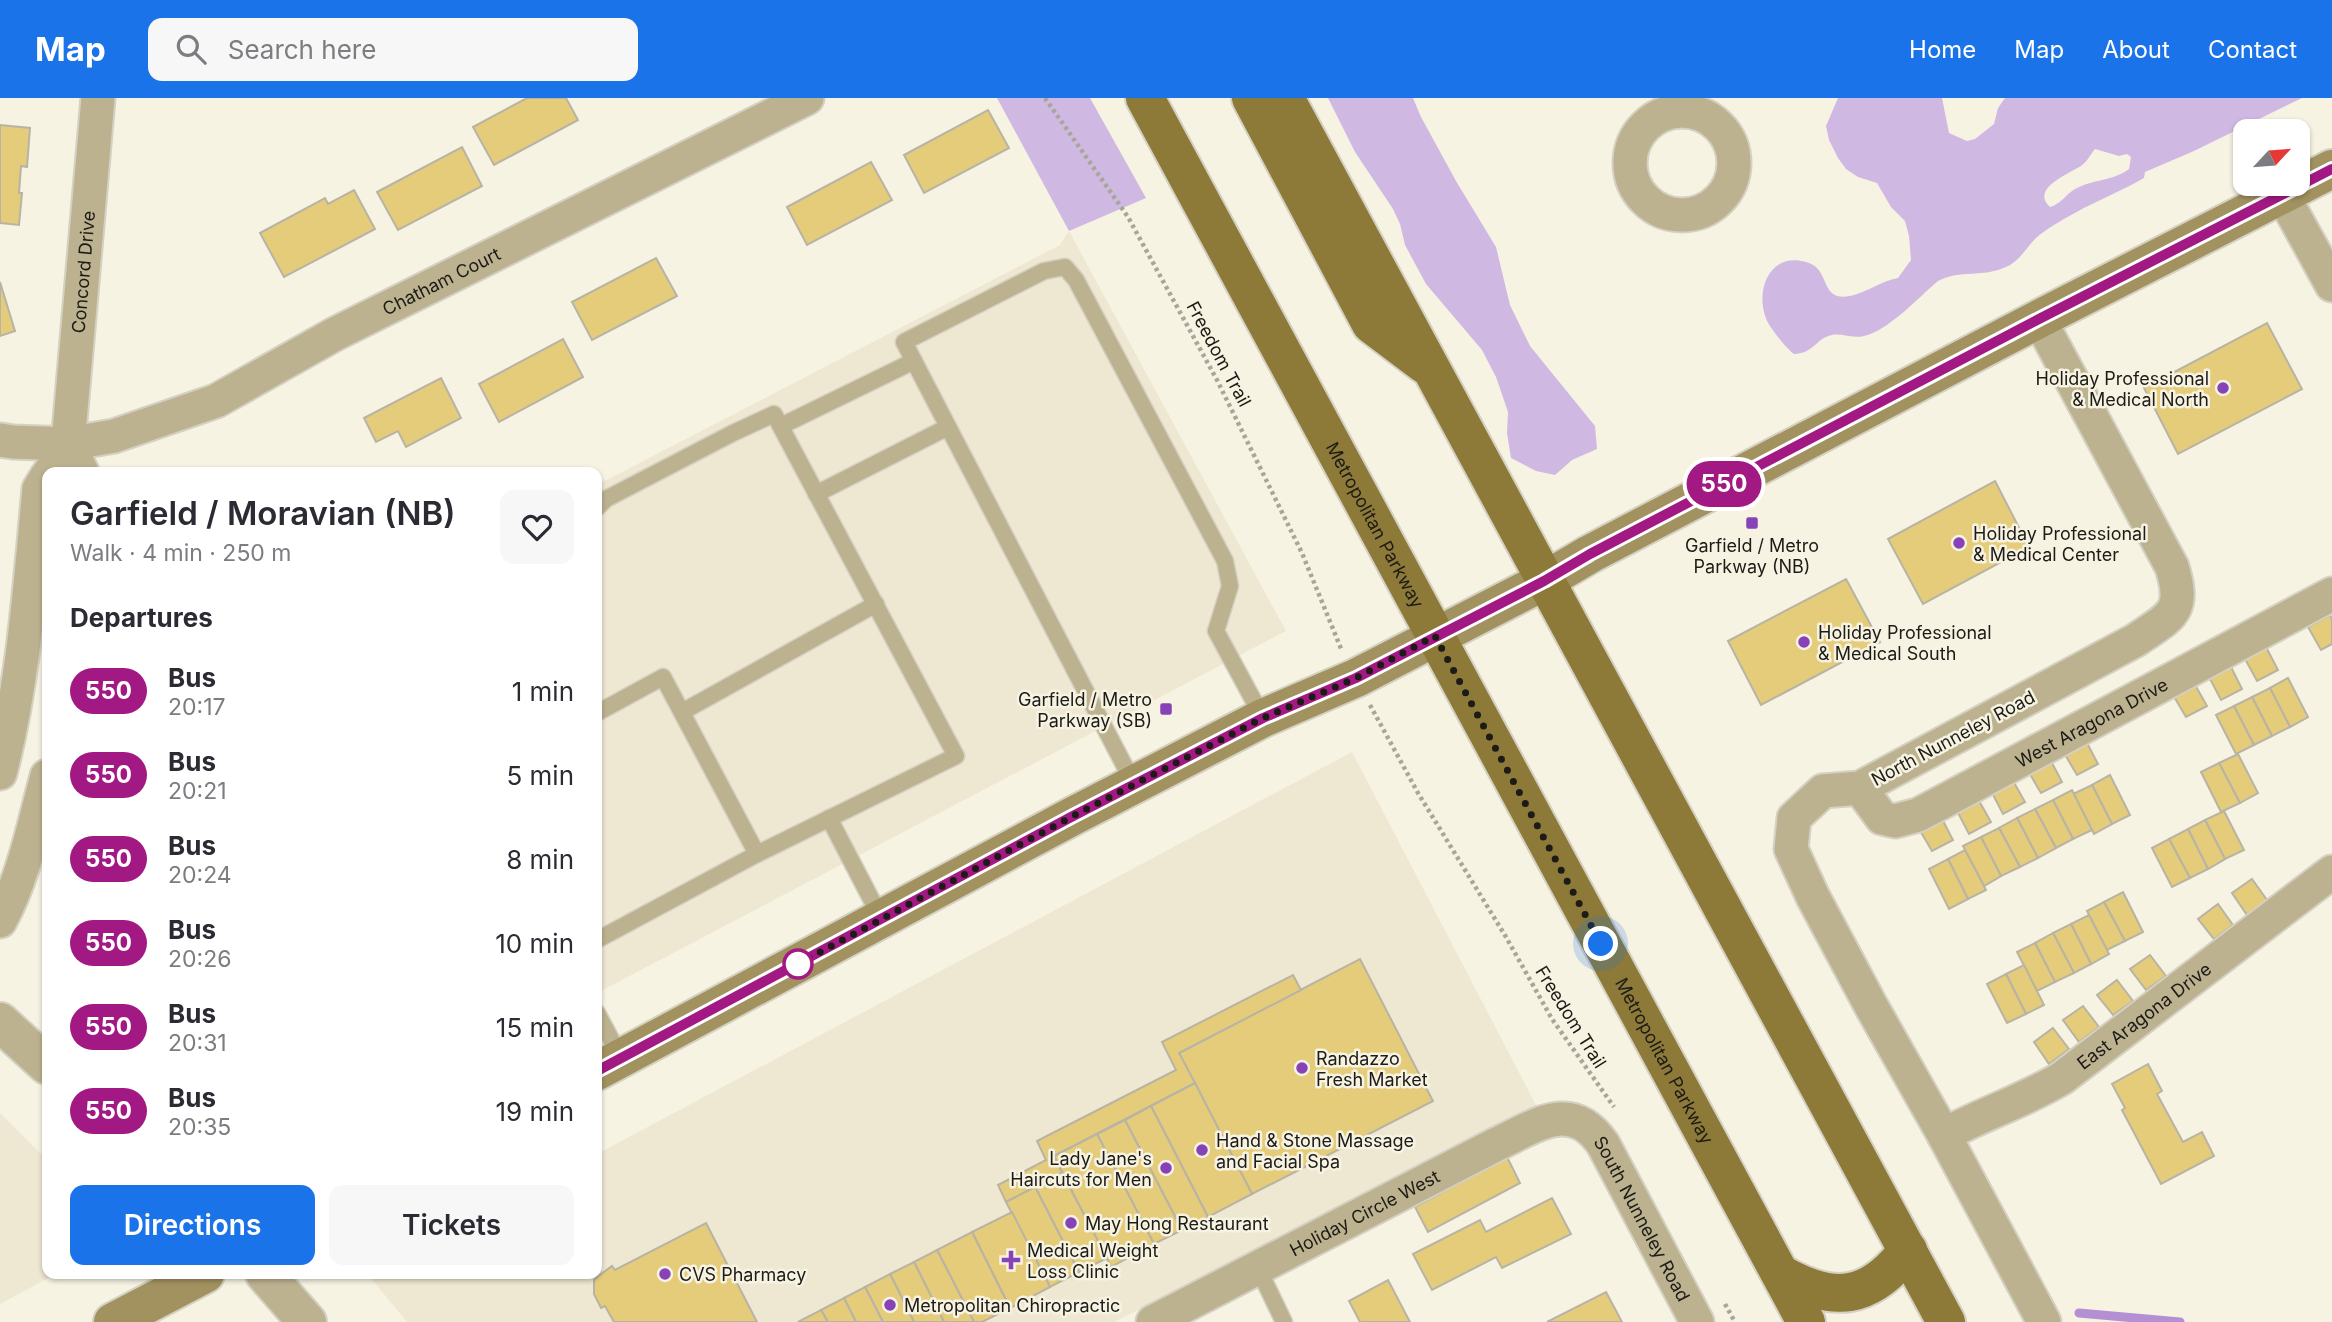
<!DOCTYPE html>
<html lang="en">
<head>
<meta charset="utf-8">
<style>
	:root { --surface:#fff; --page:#f7f7f7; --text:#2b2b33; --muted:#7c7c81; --accent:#1a73e8 }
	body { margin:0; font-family:Inter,sans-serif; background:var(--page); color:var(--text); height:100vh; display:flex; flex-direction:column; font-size:26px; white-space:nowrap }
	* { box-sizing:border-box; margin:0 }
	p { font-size:23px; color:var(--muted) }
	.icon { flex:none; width:38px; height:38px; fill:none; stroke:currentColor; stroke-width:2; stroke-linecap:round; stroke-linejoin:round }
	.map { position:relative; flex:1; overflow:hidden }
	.drawer { position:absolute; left:42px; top:369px; width:560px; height:812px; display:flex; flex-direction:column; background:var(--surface); border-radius:14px; box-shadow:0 2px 5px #0004 }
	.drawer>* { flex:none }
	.badge { padding:0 14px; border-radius:23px; font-size:24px; line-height:46px }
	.needle { width:46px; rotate:64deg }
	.fabs { position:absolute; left:2233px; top:21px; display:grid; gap:14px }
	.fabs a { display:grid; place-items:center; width:77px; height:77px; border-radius:14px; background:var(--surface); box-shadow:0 2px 5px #0004; font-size:35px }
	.you { position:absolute; width:35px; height:35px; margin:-18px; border:5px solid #fff; border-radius:50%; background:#1a73e8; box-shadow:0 0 0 10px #1a73e833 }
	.map>.badge { position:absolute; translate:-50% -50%; box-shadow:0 0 0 4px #fff }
	h2 { padding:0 28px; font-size:26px; line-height:63px }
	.round { display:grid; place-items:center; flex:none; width:74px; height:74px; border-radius:14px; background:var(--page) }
	.headline { display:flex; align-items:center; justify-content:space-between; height:119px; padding:0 28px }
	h1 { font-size:33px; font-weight:600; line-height:52px }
	.action { display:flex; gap:14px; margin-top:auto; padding:14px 28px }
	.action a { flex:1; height:80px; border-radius:14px; background:var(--accent); color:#fff; font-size:28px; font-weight:600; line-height:80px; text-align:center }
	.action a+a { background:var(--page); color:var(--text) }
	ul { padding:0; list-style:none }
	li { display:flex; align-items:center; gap:21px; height:84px; padding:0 28px }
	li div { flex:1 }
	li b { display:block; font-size:26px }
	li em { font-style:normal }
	li .badge { min-width:77px; font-weight:700; text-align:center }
	header { display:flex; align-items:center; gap:42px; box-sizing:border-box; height:98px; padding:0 35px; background:var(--accent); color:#fff }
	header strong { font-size:33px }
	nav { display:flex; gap:38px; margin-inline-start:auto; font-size:24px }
	.search { width:490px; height:63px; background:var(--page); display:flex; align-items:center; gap:18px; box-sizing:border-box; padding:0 24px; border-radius:14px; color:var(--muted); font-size:26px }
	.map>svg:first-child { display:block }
	.built { fill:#eee7d1 }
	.green { fill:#cfb9e3; fill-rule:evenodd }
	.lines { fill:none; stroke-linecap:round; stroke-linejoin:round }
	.stream { stroke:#b58fd3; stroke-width:9 }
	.building { fill:#e5cc7a; stroke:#b8b4a5; stroke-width:2 }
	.service-casing { stroke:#d4d0c2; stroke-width:19 }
	.minor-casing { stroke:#d4d0c2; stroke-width:37 }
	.tertiary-casing { stroke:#d4d0c2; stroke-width:42 }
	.secondary-casing { stroke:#d4d0c2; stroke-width:42 }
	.primary-casing { stroke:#d4d0c2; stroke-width:42 }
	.path { stroke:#a8a599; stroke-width:4.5; stroke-dasharray:3.5 3.5; stroke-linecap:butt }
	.service { stroke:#bcb290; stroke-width:16 }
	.minor { stroke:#bcb290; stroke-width:33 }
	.tertiary { stroke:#bcb290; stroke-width:38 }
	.secondary { stroke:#a2925f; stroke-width:38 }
	.primary { stroke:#8e7a38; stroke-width:38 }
	.line-casing { stroke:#fff; stroke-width:16 }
	.line { stroke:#a31984; stroke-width:10 }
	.walk { stroke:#1d1b16; stroke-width:7; stroke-dasharray:0 12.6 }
	.poi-dot { fill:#8742b6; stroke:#f7f3e3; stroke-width:2.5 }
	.stop-dot { fill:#fff; stroke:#a31984; stroke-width:3.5 }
	.labels { text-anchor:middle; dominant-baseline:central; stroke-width:5; stroke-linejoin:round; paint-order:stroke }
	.street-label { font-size:18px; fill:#1d1b16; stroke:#f7f3e3 }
	.poi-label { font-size:18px; fill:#1d1b16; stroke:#f7f3e3; text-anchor:start }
</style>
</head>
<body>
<header>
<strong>Map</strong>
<div class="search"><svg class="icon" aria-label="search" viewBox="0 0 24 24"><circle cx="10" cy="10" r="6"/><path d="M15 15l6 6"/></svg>Search here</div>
<nav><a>Home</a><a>Map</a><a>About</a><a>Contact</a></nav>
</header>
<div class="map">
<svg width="2332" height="1224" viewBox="0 0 2332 1224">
	<rect width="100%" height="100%" fill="#f7f3e3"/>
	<g class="built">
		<path d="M 1069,133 L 1286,533 L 597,895 L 597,387 L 1060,147 Z"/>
		<path d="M 1352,654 L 1538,1011 L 1114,1224 L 407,1224 L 369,1178 L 372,1176 L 597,1176 L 597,1056 Z"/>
		<path d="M 0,1015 L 47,1062 L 47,1176 L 56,1176 L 0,1206 Z"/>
	</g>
	<g class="green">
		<path d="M 997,0 L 1090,0 L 1146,100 L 1069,133 Z"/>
		<path d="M 1328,0 L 1413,0 L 1421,19 L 1456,83 L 1496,149 L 1510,207 L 1530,248 L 1595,328 L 1597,351 L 1572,362 L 1555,377 L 1536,373 L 1511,360 L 1507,335 L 1508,314 L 1496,279 L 1482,252 L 1426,186 L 1405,147 L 1400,126 L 1393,111 L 1355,54 Z"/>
		<path d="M 1838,0 L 1942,0 L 1949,35 L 1967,43 L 1975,41 L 1994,26 L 1998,10 L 2005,0 L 2302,0 L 2194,53 L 2145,74 L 2144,80 L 2135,85 C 2108,99 2079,111 2054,127 C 2048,131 2041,135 2036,140 C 2026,150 2020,163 2006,169 C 1982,180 1961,171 1938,183 C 1919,199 1888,233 1864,238 C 1854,241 1842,235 1832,237 C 1816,240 1815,255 1794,256 C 1786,250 1772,232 1767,223 C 1754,194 1769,153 1806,164 C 1827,169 1822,193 1837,198 C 1855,203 1879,183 1898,180 L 1911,162 L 1909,138 L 1905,123 L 1891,109 L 1877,85 L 1858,79 L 1846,71 L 1838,60 L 1829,42 L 1826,28 ZM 2095,51 L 2119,58 L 2127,56 L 2131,59 L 2129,71 C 2112,84 2089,81 2072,93 C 2064,99 2060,106 2050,109 C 2030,91 2068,76 2081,68 C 2087,64 2090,57 2095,51 Z"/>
	</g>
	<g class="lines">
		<path class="stream" d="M 2079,1215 L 2180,1224"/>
	</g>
	<g class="building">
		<path d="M 527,0 L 566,0 L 578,22 L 494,67 L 473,29 Z"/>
		<path d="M 988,12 L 1009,50 L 924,95 L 904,57 Z"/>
		<path d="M 0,27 L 30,30 L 27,69 L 21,68 L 19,95 L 22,95 L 19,127 L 0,125 Z"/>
		<path d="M 462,49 L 482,88 L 398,132 L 377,94 Z"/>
		<path d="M 871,64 L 892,102 L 807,147 L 787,109 Z"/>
		<path d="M 354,92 L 375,131 L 284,179 L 260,135 L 325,100 L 328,106 Z"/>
		<path d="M 656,160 L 677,198 L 592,242 L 572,204 Z"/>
		<path d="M 0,184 L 15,233 L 0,238 Z"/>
		<path d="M 2267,225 L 2302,291 L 2178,356 L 2144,290 Z"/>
		<path d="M 563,241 L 583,279 L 499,324 L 479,286 Z"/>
		<path d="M 441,280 L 461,320 L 406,349 L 398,333 L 376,344 L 364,320 Z"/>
		<path d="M 1995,383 L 2029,449 L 1923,506 L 1888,441 Z"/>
		<path d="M 1846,481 L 1880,544 L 1761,607 L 1728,543 Z"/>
		<path d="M 2330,517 L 2332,522 L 2332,546 L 2321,552 L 2308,529 Z"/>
		<path d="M 2266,549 L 2278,572 L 2257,583 L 2245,561 Z"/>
		<path d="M 2230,567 L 2242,591 L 2221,602 L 2209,579 Z"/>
		<path d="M 2288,580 L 2308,619 L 2290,629 L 2270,590 Z"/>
		<path d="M 2194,585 L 2207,608 L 2186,619 L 2173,597 Z"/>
		<path d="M 2270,590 L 2290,629 L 2272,638 L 2252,599 Z"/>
		<path d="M 2252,599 L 2272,638 L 2254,647 L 2234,608 Z"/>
		<path d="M 2234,608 L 2254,647 L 2236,656 L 2216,617 Z"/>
		<path d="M 2086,643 L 2098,666 L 2077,677 L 2064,655 Z"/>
		<path d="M 2238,656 L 2258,695 L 2240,705 L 2219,665 Z"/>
		<path d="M 2050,661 L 2062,684 L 2041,695 L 2028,673 Z"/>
		<path d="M 2219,665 L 2240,705 L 2221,714 L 2201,674 Z"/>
		<path d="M 2110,677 L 2130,717 L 2112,726 L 2092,687 Z"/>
		<path d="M 2012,681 L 2025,704 L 2003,716 L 1991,693 Z"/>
		<path d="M 2092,687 L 2112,726 L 2094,736 L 2073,696 Z"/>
		<path d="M 2072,692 L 2092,732 L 2073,741 L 2053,702 Z"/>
		<path d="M 1978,701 L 1991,724 L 1969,736 L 1957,713 Z"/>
		<path d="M 2053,702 L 2073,741 L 2056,750 L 2035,711 Z"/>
		<path d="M 2035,711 L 2056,750 L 2038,760 L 2017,720 Z"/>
		<path d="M 2224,713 L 2244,752 L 2225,761 L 2205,722 Z"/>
		<path d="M 1941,719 L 1953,742 L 1932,753 L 1919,731 Z"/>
		<path d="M 2017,720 L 2038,760 L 2020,769 L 1999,730 Z"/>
		<path d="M 2205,722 L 2225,761 L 2208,771 L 2188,731 Z"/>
		<path d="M 1999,730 L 2020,769 L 2001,778 L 1981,739 Z"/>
		<path d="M 2188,731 L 2208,771 L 2190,780 L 2169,741 Z"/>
		<path d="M 1981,739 L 2001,778 L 1984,788 L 1963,748 Z"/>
		<path d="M 2169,741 L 2190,780 L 2172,789 L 2152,750 Z"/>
		<path d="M 1965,752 L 1986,792 L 1968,801 L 1948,761 Z"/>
		<path d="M 1948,761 L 1968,801 L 1949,811 L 1929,771 Z"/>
		<path d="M 2252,781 L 2267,802 L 2247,817 L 2232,795 Z"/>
		<path d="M 2123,794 L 2143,834 L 2125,843 L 2104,804 Z"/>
		<path d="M 2104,804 L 2125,843 L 2107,852 L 2087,813 Z"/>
		<path d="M 2218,806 L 2233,827 L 2214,841 L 2198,821 Z"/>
		<path d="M 2089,817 L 2109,856 L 2091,866 L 2071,826 Z"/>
		<path d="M 2071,826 L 2091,866 L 2074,875 L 2053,835 Z"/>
		<path d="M 2053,835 L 2074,875 L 2055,884 L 2035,845 Z"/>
		<path d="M 2035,845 L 2055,884 L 2037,893 L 2017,854 Z"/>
		<path d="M 2150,857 L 2166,878 L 2146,892 L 2130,871 Z"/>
		<path d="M 1360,861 L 1433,1003 L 1252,1096 L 1179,955 Z"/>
		<path d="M 2024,867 L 2044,907 L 2026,916 L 2006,876 Z"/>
		<path d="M 2006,876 L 2026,916 L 2007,925 L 1987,886 Z"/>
		<path d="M 1293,877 L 1301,892 L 1179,955 L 1195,985 L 1054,1058 L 1062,1075 L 1006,1104 L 998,1087 L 1046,1062 L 1037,1043 L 1176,972 L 1162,944 Z"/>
		<path d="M 2117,882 L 2133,903 L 2113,917 L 2097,897 Z"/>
		<path d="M 2083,908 L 2099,929 L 2079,944 L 2063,922 Z"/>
		<path d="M 2053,930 L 2069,951 L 2049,966 L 2034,944 Z"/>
		<path d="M 2148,966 L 2162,993 L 2157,996 L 2183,1044 L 2202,1034 L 2214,1058 L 2161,1086 L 2122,1012 L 2125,1010 L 2112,986 Z"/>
		<path d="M 1195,985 L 1252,1096 L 1208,1119 L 1151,1008 Z"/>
		<path d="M 1151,1008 L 1208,1119 L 1182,1132 L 1125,1022 Z"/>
		<path d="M 1125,1022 L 1182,1132 L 1154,1146 L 1097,1036 Z"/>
		<path d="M 1097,1036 L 1154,1146 L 1111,1169 L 1054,1058 Z"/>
		<path d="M 1507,1059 L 1520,1085 L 1428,1134 L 1415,1109 Z"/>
		<path d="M 1062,1075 L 1107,1160 L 1079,1174 L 1035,1089 Z"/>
		<path d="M 1035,1089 L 1079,1174 L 1050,1189 L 1006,1104 Z"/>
		<path d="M 1552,1100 L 1571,1136 L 1502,1170 L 1496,1159 L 1432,1192 L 1413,1156 L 1480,1122 L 1486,1134 Z"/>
		<path d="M 1012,1114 L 1050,1189 L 1010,1210 L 972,1134 Z"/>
		<path d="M 706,1125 L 757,1224 L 614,1224 L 605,1208 L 601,1210 L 594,1196 L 594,1182 L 597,1179 L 612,1168 L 615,1172 Z"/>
		<path d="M 972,1134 L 1010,1210 L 982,1224 L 974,1224 L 937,1152 Z"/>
		<path d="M 937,1152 L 974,1224 L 944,1224 L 914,1164 Z"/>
		<path d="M 914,1164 L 944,1224 L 914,1224 L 890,1176 Z"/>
		<path d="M 890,1176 L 914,1224 L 883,1224 L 865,1189 Z"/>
		<path d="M 1388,1182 L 1410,1224 L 1360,1224 L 1349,1203 Z"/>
		<path d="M 865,1189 L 883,1224 L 856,1224 L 844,1200 Z"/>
		<path d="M 1606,1194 L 1622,1224 L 1547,1224 Z"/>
		<path d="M 844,1200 L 856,1224 L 828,1224 L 821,1212 Z"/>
		<path d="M 821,1212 L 828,1224 L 798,1224 Z"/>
	</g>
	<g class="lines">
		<g class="service-casing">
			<g id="service">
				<path d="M 781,328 L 914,263"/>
				<path d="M 816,396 L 948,329"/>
				<path d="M 597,410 L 606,401 L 733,335 L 774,316 L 956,658 L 757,756 L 597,842"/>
				<path d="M 682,614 L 876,506"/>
				<path d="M 597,615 L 663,579 L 757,756"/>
				<path d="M 1134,686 L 904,244 L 1044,173 L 1065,169 L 1076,182 L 1225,463 L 1230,488 L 1216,533 L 1263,620"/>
				<path d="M 829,720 L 881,820"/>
				<path d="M 597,915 L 621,960"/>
				<path d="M 1258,1170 L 1284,1224"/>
			</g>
		</g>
		<g class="minor-casing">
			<g id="minor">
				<circle cx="1682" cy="65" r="52"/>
				<path d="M 2282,96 L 2332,187"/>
				<path d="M 2039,221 L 2172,469 C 2186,515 2171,518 2136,542 L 1860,690 L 1823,693 L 1794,720 L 1791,751 L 1813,799 L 1870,906 L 1944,1037 L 2044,1224"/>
				<path id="s1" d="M 0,342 L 13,344 L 68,346 L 114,338 L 216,303 L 335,236 L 807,0"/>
				<path d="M 68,346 L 82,374"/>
				<path id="s2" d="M 50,374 L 68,346 L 98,0"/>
				<path d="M 0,675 C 24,582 30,486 39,391 L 47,378"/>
				<path id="s3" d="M 1860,690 L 1882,720 L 1895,723 L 1918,717 L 2332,496"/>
				<path d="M 0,823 C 24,779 34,726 47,678"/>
				<path id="s4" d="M 1944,1037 C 1982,1016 2024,1003 2062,980 L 2332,774"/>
				<path id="s5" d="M 1153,1224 L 1497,1046 C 1536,1028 1571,1000 1603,1046 L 1697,1224"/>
			</g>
		</g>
		<g class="tertiary-casing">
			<g id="tertiary">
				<path d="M 0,924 L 47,967"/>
				<path d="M 265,1176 L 307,1224"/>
			</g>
		</g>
		<g class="secondary-casing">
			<g id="secondary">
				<path d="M 597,973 L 1073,718 L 1263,620 L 1356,580 L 1544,483 L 1590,456 L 2039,221 L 2332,71"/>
				<path d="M 113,1224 L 205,1176"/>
			</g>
		</g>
		<g class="primary-casing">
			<g id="primary">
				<path id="s6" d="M 1145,0 L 1806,1224"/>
				<path d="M 1251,0 L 1371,226 L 1424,266"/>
				<path d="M 1285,0 L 1946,1224"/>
				<path d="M 1781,1176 C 1834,1206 1870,1202 1908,1152"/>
			</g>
		</g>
		<g class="path">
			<path d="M 1045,0 L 1128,119 L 1217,282 L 1302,455 L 1342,553"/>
			<path d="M 1370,607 L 1418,695 L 1506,839 L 1552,921 L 1614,1009"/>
			<path d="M 1725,1206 L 1735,1224"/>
		</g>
		<use href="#service" class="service"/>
		<use href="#minor" class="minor"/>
		<use href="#tertiary" class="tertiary"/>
		<use href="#secondary" class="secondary"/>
		<use href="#primary" class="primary"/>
	</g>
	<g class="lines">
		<g class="line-casing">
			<path id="line" d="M 597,973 L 1073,718 L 1263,620 L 1356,580 L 1544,483 L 1590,456 L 2039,221 L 2332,71"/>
		</g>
		<use href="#line" class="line"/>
		<path class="walk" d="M 798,866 L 1073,718 L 1263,620 L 1356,580 L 1435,538 L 1601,846"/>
	</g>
	<g class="poi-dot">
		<circle cx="2223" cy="290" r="7"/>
		<rect x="1745" y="418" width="14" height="14" rx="3.5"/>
		<circle cx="1959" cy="445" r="7"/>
		<circle cx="1804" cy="544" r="7"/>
		<rect x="1159" y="604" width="14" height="14" rx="3.5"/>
		<circle cx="1302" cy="970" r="7"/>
		<circle cx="1202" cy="1052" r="7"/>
		<circle cx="1166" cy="1070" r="7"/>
		<circle cx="1071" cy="1125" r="7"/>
		<path d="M1007.5 1151.5h7v7h7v7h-7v7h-7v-7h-7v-7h7z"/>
		<circle cx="665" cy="1176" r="7"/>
		<circle cx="890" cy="1207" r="7"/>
	</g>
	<circle class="stop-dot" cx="798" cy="866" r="14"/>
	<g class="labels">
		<g class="street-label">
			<text stroke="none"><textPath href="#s2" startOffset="206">Concord Drive</textPath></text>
			<text stroke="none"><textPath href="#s1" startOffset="478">Chatham Court</textPath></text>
			<text transform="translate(1219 256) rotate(62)">Freedom Trail</text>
			<text stroke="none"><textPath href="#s6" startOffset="485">Metropolitan Parkway</textPath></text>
			<text stroke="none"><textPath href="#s3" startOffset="271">West Aragona Drive</textPath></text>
			<text transform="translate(1953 640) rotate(-28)">North Nunneley Road</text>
			<text stroke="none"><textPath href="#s4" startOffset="234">East Aragona Drive</textPath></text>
			<text transform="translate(1571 919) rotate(58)">Freedom Trail</text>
			<text stroke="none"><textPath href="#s6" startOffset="1094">Metropolitan Parkway</textPath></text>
			<text stroke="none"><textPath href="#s5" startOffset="238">Holiday Circle West</textPath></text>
			<text stroke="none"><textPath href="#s5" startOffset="592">South Nunneley Road</textPath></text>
		</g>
		<g class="poi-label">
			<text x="2209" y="280" text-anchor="end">Holiday Professional<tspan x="2209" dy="21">&amp; Medical North</tspan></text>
			<text x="1973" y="435">Holiday Professional<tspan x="1973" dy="21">&amp; Medical Center</tspan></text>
			<text x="1752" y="447" text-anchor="middle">Garfield / Metro<tspan x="1752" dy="21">Parkway (NB)</tspan></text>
			<text x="1818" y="534">Holiday Professional<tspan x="1818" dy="21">&amp; Medical South</tspan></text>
			<text x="1152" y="601" text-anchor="end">Garfield / Metro<tspan x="1152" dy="21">Parkway (SB)</tspan></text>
			<text x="1316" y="960">Randazzo<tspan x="1316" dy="21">Fresh Market</tspan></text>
			<text x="1216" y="1042">Hand &amp; Stone Massage<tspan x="1216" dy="21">and Facial Spa</tspan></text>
			<text x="1152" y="1060" text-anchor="end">Lady Jane's<tspan x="1152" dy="21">Haircuts for Men</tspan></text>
			<text x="1085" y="1125">May Hong Restaurant</text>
			<text x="1027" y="1152">Medical Weight<tspan x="1027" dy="21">Loss Clinic</tspan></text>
			<text x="679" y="1176">CVS Pharmacy</text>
			<text x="904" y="1207">Metropolitan Chiropractic</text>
		</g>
	</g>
</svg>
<div class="fabs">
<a><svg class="needle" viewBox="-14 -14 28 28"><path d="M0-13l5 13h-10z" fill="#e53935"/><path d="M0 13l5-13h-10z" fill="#7c7c81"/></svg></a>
</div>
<div class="you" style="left:1601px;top:846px"></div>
<b class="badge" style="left:1724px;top:386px;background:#a31984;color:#fff">550</b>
<section class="drawer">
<div class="headline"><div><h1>Garfield / Moravian (NB)</h1><p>Walk · 4 min · 250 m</p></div><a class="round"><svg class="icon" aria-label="heart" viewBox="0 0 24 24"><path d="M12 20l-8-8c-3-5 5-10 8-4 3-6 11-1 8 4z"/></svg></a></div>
<h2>Departures</h2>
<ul>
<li><span class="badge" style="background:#a31984;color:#fff">550</span><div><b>Bus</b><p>20:17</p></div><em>1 min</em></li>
<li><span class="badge" style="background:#a31984;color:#fff">550</span><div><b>Bus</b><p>20:21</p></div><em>5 min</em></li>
<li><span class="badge" style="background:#a31984;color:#fff">550</span><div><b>Bus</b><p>20:24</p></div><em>8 min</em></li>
<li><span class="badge" style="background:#a31984;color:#fff">550</span><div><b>Bus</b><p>20:26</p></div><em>10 min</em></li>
<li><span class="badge" style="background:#a31984;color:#fff">550</span><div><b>Bus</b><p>20:31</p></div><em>15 min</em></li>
<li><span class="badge" style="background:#a31984;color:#fff">550</span><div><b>Bus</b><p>20:35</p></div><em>19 min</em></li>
</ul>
<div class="action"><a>Directions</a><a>Tickets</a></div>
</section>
</div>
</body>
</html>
